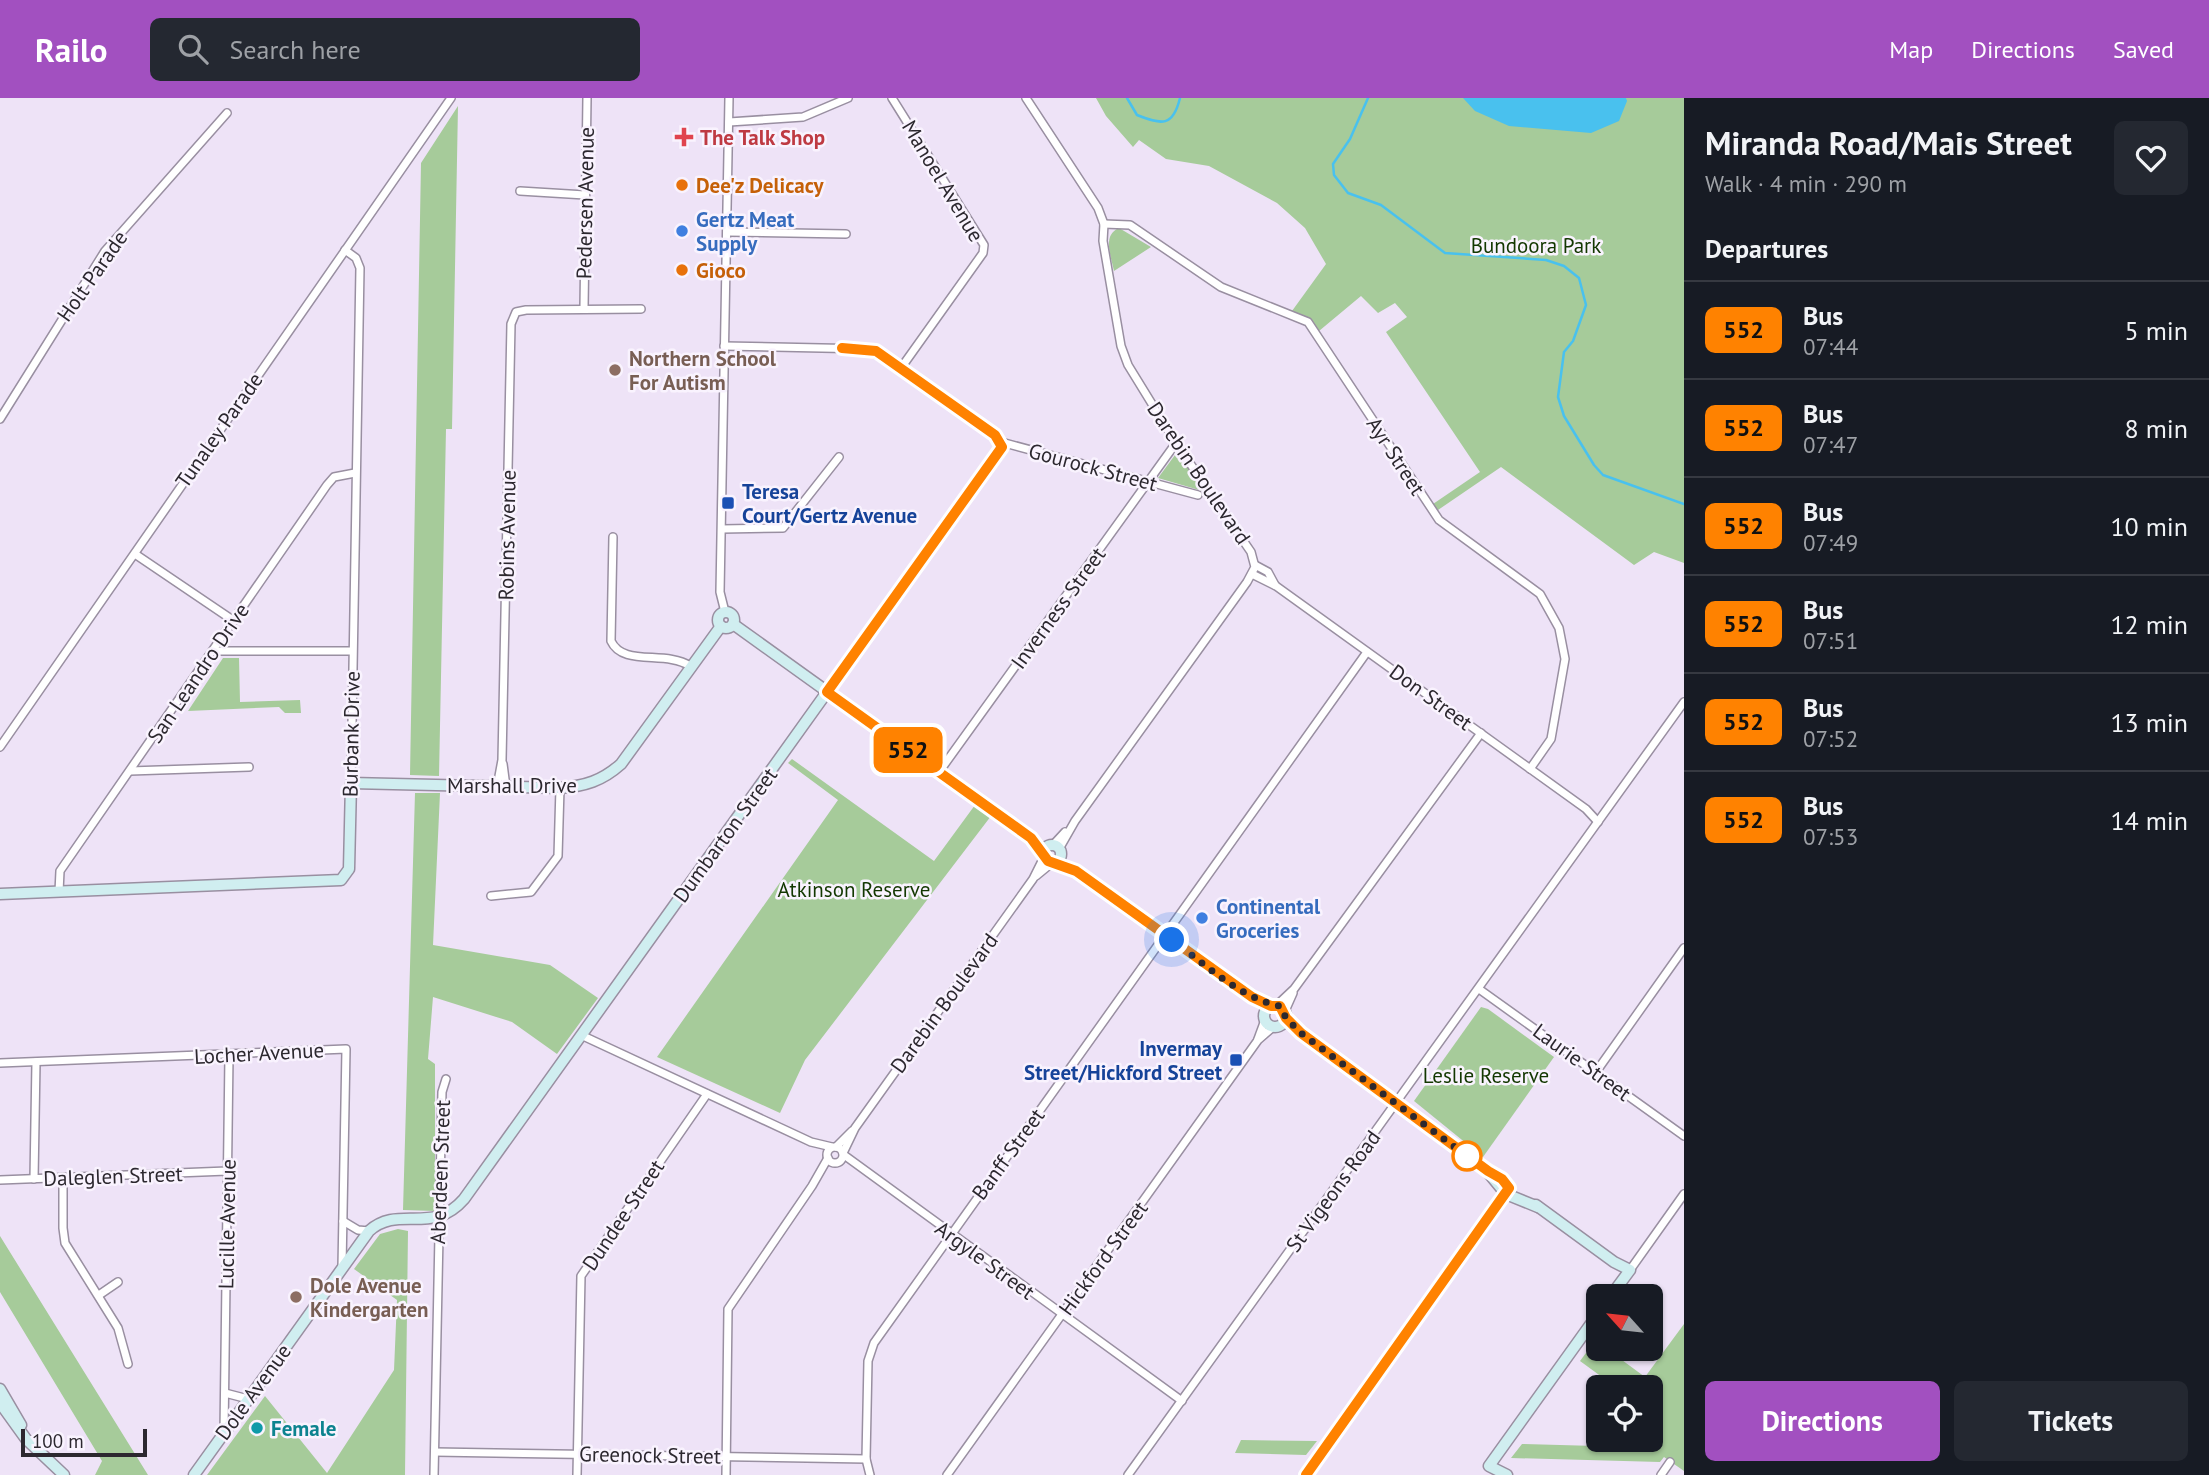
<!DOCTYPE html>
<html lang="en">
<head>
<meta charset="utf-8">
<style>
	:root { --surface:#171b24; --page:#242831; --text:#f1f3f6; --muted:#9ea1a6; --line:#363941; --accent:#a250c0 }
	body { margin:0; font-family:"PT Sans",sans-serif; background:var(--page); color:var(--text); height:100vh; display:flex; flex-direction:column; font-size:26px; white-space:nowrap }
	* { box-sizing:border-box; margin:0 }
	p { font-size:23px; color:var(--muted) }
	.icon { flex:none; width:38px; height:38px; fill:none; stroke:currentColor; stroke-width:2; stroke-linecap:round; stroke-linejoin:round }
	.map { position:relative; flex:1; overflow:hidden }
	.sheet { display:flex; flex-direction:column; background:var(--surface); width:525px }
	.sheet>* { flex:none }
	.badge { padding:0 14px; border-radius:10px; font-size:24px; line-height:46px }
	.needle { width:46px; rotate:297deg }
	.tools { position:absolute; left:1586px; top:1186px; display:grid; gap:14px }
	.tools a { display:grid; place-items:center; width:77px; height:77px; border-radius:10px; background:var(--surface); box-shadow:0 2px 5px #0004; font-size:35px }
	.scale { position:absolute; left:21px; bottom:18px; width:126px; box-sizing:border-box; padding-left:7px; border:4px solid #2c282f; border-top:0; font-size:19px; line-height:24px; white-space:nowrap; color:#2c282f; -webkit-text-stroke:5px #f9f3fe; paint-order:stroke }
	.you { position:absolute; width:35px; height:35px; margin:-18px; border:5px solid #fff; border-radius:50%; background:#1a73e8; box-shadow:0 0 0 10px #1a73e833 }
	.map>.badge { position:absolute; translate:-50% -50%; box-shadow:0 0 0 4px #fff }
	h2 { padding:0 21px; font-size:26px; line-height:63px }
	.round { display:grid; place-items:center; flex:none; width:74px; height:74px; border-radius:10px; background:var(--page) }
	.head { display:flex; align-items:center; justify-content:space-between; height:119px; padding:0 21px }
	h1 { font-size:33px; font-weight:700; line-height:52px }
	.action { display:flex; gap:14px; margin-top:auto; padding:14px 21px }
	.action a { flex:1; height:80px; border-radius:10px; background:var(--accent); color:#fff; font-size:28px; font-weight:700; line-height:80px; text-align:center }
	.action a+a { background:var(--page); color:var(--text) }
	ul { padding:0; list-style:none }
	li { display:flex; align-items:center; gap:21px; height:98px; padding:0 21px; border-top:2px solid var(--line) }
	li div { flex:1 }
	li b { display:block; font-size:26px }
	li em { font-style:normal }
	li .badge { min-width:77px; font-weight:700; text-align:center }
	header { display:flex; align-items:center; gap:42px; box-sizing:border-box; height:98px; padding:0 35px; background:var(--accent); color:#fff }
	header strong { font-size:33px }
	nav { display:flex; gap:38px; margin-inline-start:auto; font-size:24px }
	.search { width:490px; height:63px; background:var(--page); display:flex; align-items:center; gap:18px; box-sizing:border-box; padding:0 24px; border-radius:10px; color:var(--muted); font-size:26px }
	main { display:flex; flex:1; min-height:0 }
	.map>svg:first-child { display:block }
	.green { fill:#a6cb9a }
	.water { fill:#49c1ee }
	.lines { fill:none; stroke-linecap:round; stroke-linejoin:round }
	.stream { stroke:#49c1ee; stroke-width:2.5 }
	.street-casing { stroke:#998fa1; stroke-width:10 }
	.secondary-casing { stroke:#998fa1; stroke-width:13 }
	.street { stroke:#fff; stroke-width:7 }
	.secondary { stroke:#d0eef0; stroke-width:10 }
	.line-casing { stroke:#fff; stroke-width:16 }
	.line { stroke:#ff8200; stroke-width:10 }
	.walk { stroke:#2c282f; stroke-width:7; stroke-dasharray:0 12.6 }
	.health-dot { fill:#e0444e; stroke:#f9f3fe; stroke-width:2.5 }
	.food-dot { fill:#e8710a; stroke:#f9f3fe; stroke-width:2.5 }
	.shop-dot { fill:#3f7fe0; stroke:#f9f3fe; stroke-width:2.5 }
	.education-dot { fill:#8d6e63; stroke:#f9f3fe; stroke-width:2.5 }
	.transit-dot { fill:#1a4fb4; stroke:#f9f3fe; stroke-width:2.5 }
	.stop-dot { fill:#fff; stroke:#ff8200; stroke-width:3.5 }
	.culture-dot { fill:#0f9aa8; stroke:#f9f3fe; stroke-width:2.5 }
	.labels { text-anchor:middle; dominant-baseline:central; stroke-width:5; stroke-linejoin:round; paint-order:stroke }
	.health-label { font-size:21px; font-weight:bold; fill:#be3a42; stroke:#f9f3fe; text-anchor:start }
	.street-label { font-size:21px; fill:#2c282f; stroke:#f9f3fe }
	.food-label { font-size:21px; font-weight:bold; fill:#c56008; stroke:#f9f3fe; text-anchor:start }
	.shop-label { font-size:21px; font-weight:bold; fill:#366cbe; stroke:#f9f3fe; text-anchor:start }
	.park-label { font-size:21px; fill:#133801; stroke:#f9f3fe }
	.education-label { font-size:21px; font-weight:bold; fill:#785e54; stroke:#f9f3fe; text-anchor:start }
	.transit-label { font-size:21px; font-weight:bold; fill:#164399; stroke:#f9f3fe; text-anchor:start }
	.culture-label { font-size:21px; font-weight:bold; fill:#0d838f; stroke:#f9f3fe; text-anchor:start }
</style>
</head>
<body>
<header>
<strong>Railo</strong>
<div class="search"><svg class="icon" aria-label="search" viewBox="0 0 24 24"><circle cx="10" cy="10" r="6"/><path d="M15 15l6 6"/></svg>Search here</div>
<nav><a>Map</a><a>Directions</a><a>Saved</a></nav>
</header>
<main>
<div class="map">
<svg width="1684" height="1377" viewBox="0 0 1684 1377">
	<rect width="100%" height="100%" fill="#eee3f7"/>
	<g class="green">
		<path d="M 1096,0 L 1684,0 L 1684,465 L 1654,454 L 1634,467 L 1501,369 L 1438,412 L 1433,406 L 1480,374 L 1386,234 L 1407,219 L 1395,205 L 1378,215 L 1361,198 L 1319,233 L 1306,220 L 1292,213 L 1326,166 L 1305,130 L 1277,105 L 1209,68 L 1166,61 L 1139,42 L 1133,49 L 1106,18 Z"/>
		<path d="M 458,8 L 452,331 L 446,331 L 439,678 L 410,677 L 421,65 Z"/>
		<path d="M 1119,130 L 1151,149 L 1114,173 C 1111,158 1102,137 1119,130 Z"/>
		<path d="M 1178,353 L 1206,394 L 1158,380 Z"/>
		<path d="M 223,560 L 239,560 L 240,604 L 300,602 L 301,615 L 285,615 L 279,609 L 188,613 Z"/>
		<path d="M 792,661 L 934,763 L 975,707 L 991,718 L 805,962 L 780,1015 L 657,959 L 838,702 L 788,665 Z"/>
		<path d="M 415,695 L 440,695 L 433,847 L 550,867 L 598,900 L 557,956 L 512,924 L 433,899 L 428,961 L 435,966 L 435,1113 L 403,1112 Z"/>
		<path d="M 1481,909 L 1488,911 L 1554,959 L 1483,1059 L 1414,1003 Z"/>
		<path d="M 398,1131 L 408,1133 L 405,1377 L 207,1377 L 265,1298 L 327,1375 L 394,1272 L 397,1202 L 354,1171 L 380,1136 Z"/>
		<path d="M 0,1138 L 148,1377 L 95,1377 L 102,1363 L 0,1194 Z"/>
		<path d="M 1684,1226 L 1684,1373 L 1664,1359 L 1660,1364 L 1511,1360 L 1522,1346 L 1596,1348 L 1600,1342 L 1650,1342 L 1650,1290 L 1617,1290 L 1580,1263 L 1595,1243 L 1598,1251 L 1607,1251 L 1645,1279 Z"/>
		<path d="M 1241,1342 L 1317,1343 L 1306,1357 L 1235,1355 Z"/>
	</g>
	<path class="water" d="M 1463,0 L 1626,0 L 1627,3 L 1619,23 L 1591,35 L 1509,28 L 1475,13 Z"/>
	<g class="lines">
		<g class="stream">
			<path d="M 1127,0 L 1137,17 C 1162,27 1173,29 1180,0"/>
			<path d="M 1368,0 L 1350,41 L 1333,66 L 1334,77 L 1348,95 L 1381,107 L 1445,155 L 1546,162 L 1564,168 L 1579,180 L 1586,207 L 1573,243 L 1564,254 L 1558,299 L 1564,318 L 1594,367 L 1603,377 L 1684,406"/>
		</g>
		<g class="street-casing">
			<g id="street">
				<path d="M 892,0 L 984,147 L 983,155 L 901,270"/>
				<path d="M 1026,0 L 1098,110 L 1104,126 L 1103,143 L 1121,248 L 1128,267 L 1176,345 L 1251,454 L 1255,469 L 1247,484 L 1075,723 L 1059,751"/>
				<path d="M 729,24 L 803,19 L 848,0"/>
				<path d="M 520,93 L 585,97"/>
				<path d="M 1104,126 L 1130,127 L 1221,189 L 1308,224 L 1439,422 L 1540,496 L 1559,530 L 1565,561 L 1551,641 L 1530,671"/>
				<path d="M 727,134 L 846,136"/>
				<path d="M 345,152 L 356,160 L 360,170 L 351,685"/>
				<path d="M 584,210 L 587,0"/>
				<path d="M 724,248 L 869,251 L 995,337 L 1001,344 L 1198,397"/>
				<path d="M 0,321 L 105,153 L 227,15"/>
				<path d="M 722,431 L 783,430 L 839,359"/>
				<path d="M 613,439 L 611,543 C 623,569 665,552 690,568"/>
				<path d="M 135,456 L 234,523"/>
				<path d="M 1255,467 L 1268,474 L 1275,487"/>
				<path d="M 1252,476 L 1276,488 L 1586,711 L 1598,724"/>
				<path d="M 725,514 L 720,494 L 729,0"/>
				<path d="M 214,553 L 352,553"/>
				<path d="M 827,594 L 1000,356 L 1001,344"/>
				<path d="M 0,649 L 451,0"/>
				<path d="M 503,666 L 506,689"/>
				<path d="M 130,673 L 249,669"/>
				<path d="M 939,674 L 1176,345"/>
				<path d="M 497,689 L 502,662 L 511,226 L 516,214 L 526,212 L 641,211"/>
				<path d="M 1053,747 L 1065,734"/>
				<path d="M 1036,778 L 1053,764"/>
				<path d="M 59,794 L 60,773 L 327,387 L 334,379 L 355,375"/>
				<path d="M 491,798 L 531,794 L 558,758 L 560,690"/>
				<path d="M 1479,891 L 1684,1038"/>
				<path d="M 1277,907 L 1294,891 L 1481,635"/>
				<path d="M 1285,913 L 1293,895"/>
				<path d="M 581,937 L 811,1044 L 832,1049"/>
				<path d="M 1258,941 L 1265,922"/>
				<path d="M 0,965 L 346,951 L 342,1169"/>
				<path d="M 1596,974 L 1684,850"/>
				<circle cx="835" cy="1057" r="8"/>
				<path d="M 836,1049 L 852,1033"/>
				<path d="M 843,1055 L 855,1030 L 1033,781 L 1044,759"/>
				<path d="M 844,1057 L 1182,1303"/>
				<path d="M 63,1079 L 63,1130 L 65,1145 L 118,1230 L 128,1266"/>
				<path d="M 34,1081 L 36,964"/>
				<path d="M 0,1082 L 227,1073"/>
				<path d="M 343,1123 L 358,1132 L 369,1133"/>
				<path d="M 1630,1172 L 1684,1096"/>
				<path d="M 99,1197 L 118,1184"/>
				<path d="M 225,1295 L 248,1301"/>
				<path d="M 224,1334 L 229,958"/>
				<path d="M 435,1354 L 866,1361"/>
				<path d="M 434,1377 L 442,994 L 446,981"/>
				<path d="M 577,1377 L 581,1178 L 707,996"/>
				<path d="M 726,1377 L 728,1211 L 812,1088 L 828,1060"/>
				<path d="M 870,1377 L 866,1361 L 868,1263 L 874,1245 L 1367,554"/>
				<path d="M 947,1377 L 1258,942 L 1273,929"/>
				<path d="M 1128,1377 L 1684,604"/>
				<path d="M 1306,1377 L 1509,1090"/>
				<path d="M 1661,1377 L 1670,1364"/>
			</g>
		</g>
		<g class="secondary-casing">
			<g id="secondary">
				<circle cx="726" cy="522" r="8"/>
				<path d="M 733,526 L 1031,740 L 1043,756"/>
				<circle cx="1052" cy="756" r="9"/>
				<path d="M 1055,764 L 1076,773 L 1252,899 L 1271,908"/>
				<path d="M 0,796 L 341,782 L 349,771 L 351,685 L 560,690 C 585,688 602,683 621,666 L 721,528"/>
				<circle cx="1275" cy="918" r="11"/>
				<path d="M 1286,920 L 1301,935 L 1487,1073 L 1506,1096 L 1538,1109"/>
				<path d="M 1536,1107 L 1614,1164 L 1630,1172 L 1610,1199"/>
				<path d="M 0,1291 L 21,1327"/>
				<path d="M 0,1305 L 26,1341 L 64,1377"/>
				<path d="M 194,1377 L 369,1133 C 399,1106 432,1138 464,1101 L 827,594"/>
				<path d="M 1507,1377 L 1489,1368 L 1598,1216"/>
			</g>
		</g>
		<use href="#street" class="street"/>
		<use href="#secondary" class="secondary"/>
	</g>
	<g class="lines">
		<g class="line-casing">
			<path id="line" d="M 842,250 L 876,253 L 995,337 L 1002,349 L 827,594 L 1031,740 L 1048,763 L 1076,773 L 1252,899 L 1271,908 L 1280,908 L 1286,920 L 1301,935 L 1488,1073 L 1502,1081 L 1509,1090 L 1306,1377"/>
		</g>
		<use href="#line" class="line"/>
		<path class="walk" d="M 1172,842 C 1204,865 1241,901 1280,908 L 1286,920 L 1301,935 L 1467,1058"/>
	</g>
	<path class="health-dot" d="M680.5 28.5h7v7h7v7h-7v7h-7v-7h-7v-7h7z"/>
	<g class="food-dot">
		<circle cx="682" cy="87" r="7"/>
		<circle cx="682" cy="172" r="7"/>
	</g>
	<g class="shop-dot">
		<circle cx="682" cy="133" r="7"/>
		<circle cx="1202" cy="820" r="7"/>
	</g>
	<g class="education-dot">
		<circle cx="615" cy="272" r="7"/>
		<circle cx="296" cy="1199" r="7"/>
	</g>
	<g class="transit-dot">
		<rect x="721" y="398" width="14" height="14" rx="3.5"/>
		<rect x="1229" y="955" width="14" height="14" rx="3.5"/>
	</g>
	<circle class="stop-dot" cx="1467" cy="1058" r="14"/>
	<circle class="culture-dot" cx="257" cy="1330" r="7"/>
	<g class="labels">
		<g class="health-label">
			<text x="700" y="39">The Talk Shop</text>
		</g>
		<g class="street-label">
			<text transform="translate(943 83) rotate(59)">Manoel Avenue</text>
			<text transform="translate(585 105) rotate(-89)">Pedersen Avenue</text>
			<text transform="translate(92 178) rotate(-55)">Holt Parade</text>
			<text transform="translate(219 332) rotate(-55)">Tunaley Parade</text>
			<text transform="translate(1396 358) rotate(57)">Ayr Street</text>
			<text transform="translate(1093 369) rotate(15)">Gourock Street</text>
			<text transform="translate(1199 375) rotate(56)">Darebin Boulevard</text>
			<text transform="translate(507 437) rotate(-89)">Robins Avenue</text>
			<text transform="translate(1058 510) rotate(-54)">Inverness Street</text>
			<text transform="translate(198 575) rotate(-56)">San Leandro Drive</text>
			<text transform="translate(1431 599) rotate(36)">Don Street</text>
			<text transform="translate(351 636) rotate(-89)">Burbank Drive</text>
			<text x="512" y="687">Marshall Drive</text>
			<text transform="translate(725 737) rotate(-54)">Dumbarton Street</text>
			<text transform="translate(944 905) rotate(-54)">Darebin Boulevard</text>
			<text transform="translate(259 955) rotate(-3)">Locher Avenue</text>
			<text transform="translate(1582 964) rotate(36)">Laurie Street</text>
			<text transform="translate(1008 1056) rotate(-54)">Banff Street</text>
			<text transform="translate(440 1074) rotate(-88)">Aberdeen Street</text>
			<text transform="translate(113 1078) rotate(-2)">Daleglen Street</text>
			<text transform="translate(1333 1093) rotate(-54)">St Vigeons Road</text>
			<text transform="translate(623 1117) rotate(-56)">Dundee Street</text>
			<text transform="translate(227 1126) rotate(-89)">Lucille Avenue</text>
			<text transform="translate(1103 1160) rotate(-54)">Hickford Street</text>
			<text transform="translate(985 1162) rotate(36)">Argyle Street</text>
			<text transform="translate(253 1294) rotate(-54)">Dole Avenue</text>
			<text transform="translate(650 1357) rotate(1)">Greenock Street</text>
		</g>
		<g class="food-label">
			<text x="696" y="87">Dee'z Delicacy</text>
			<text x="696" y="172">Gioco</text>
		</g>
		<g class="shop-label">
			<text x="696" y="121">Gertz Meat<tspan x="696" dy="24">Supply</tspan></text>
			<text x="1216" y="808">Continental<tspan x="1216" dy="24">Groceries</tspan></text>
		</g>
		<g class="park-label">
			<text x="1536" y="147">Bundoora Park</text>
			<text x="854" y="791">Atkinson Reserve</text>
			<text x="1486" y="977">Leslie Reserve</text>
		</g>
		<g class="education-label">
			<text x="629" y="260">Northern School<tspan x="629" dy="24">For Autism</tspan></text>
			<text x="310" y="1187">Dole Avenue<tspan x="310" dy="24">Kindergarten</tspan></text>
		</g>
		<g class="transit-label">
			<text x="742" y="393">Teresa<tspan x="742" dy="24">Court/Gertz Avenue</tspan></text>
			<text x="1222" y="950" text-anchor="end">Invermay<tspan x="1222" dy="24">Street/Hickford Street</tspan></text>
		</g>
		<g class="culture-label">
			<text x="271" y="1330">Female</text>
		</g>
	</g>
</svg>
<div class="tools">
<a><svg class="needle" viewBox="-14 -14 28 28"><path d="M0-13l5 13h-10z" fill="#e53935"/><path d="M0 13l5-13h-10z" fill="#9ea1a6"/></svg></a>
<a><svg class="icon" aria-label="locate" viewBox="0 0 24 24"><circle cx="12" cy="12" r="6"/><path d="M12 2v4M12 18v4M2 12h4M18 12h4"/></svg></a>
</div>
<div class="scale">100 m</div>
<div class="you" style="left:1172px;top:842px"></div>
<b class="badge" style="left:908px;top:652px;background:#ff8200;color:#111">552</b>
</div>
<section class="sheet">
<div class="head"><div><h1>Miranda Road/Mais Street</h1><p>Walk · 4 min · 290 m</p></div><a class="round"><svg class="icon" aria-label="heart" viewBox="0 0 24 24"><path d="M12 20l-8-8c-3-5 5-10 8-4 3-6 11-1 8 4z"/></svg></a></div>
<h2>Departures</h2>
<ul>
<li><span class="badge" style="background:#ff8200;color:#111">552</span><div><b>Bus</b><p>07:44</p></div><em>5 min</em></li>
<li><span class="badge" style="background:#ff8200;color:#111">552</span><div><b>Bus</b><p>07:47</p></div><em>8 min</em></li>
<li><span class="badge" style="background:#ff8200;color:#111">552</span><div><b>Bus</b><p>07:49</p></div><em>10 min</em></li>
<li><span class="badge" style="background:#ff8200;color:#111">552</span><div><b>Bus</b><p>07:51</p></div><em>12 min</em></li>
<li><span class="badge" style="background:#ff8200;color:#111">552</span><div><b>Bus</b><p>07:52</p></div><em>13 min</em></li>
<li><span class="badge" style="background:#ff8200;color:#111">552</span><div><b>Bus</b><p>07:53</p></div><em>14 min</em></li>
</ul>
<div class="action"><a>Directions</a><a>Tickets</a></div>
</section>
</main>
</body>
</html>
